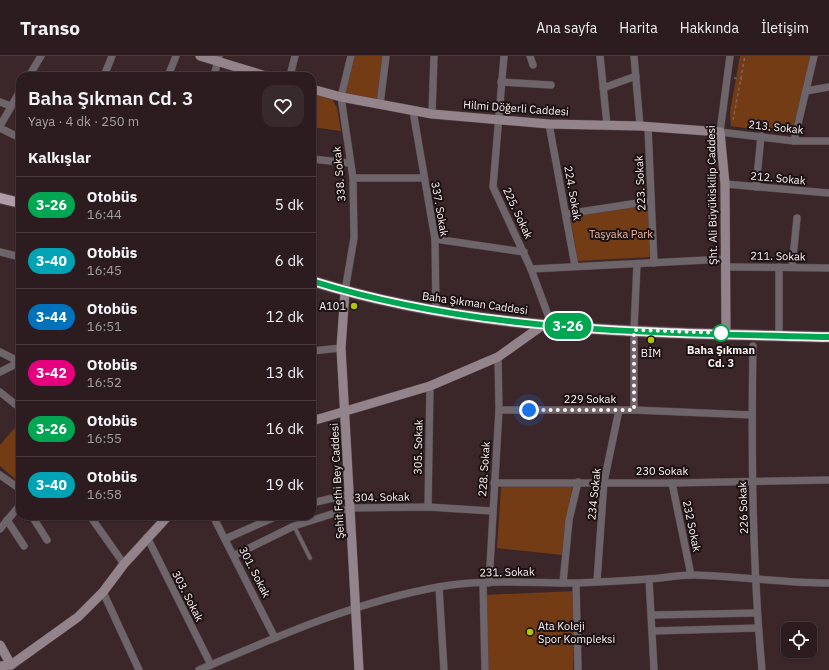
<!DOCTYPE html>
<html lang="tr">
<head>
<meta charset="utf-8">
<style>
	:root { --surface:#2c1c20; --page:#38292d; --text:#f1f3f6; --muted:#a6a1a5; --line:#483a3e }
	body { margin:0; font-family:"IBM Plex Sans",sans-serif; background:var(--page); color:var(--text); height:100vh; display:flex; flex-direction:column; font-size:15px; white-space:nowrap }
	* { box-sizing:border-box; margin:0 }
	p { font-size:13px; color:var(--muted) }
	.icon { flex:none; width:22px; height:22px; fill:none; stroke:currentColor; stroke-width:2; stroke-linecap:round; stroke-linejoin:round }
	.map { position:relative; flex:1; overflow:hidden }
	.sheet { position:absolute; left:16px; top:16px; width:300px; height:448px; display:flex; flex-direction:column; background:var(--surface); border-radius:12px; box-shadow:0 1px 3px #0004,0 0 0 1px var(--line) }
	.sheet>* { flex:none }
	.badge { padding:0 8px; border-radius:13px; font-size:14px; line-height:26px }
	.controls { position:absolute; left:781px; top:566px; display:grid; gap:8px }
	.controls a { display:grid; place-items:center; width:36px; height:36px; border-radius:8px; background:var(--surface); box-shadow:0 1px 3px #0004,0 0 0 1px var(--line); font-size:20px }
	.you { position:absolute; width:20px; height:20px; margin:-10px; border:3px solid #fff; border-radius:50%; background:#1a73e8; box-shadow:0 0 0 6px #1a73e833 }
	.map>.badge { position:absolute; translate:-50% -50%; box-shadow:0 0 0 2px #fff }
	h2 { padding:0 12px; font-size:15px; line-height:36px }
	.round { display:grid; place-items:center; flex:none; width:42px; height:42px; border-radius:12px; background:var(--page) }
	.head { display:flex; align-items:center; justify-content:space-between; height:68px; padding:0 12px }
	h1 { font-size:19px; font-weight:600; line-height:30px }
	ul { padding:0; list-style:none }
	li { display:flex; align-items:center; gap:12px; height:56px; padding:0 12px; border-top:1px solid var(--line) }
	li div { flex:1 }
	li b { display:block; font-size:15px }
	li em { font-style:normal }
	li .badge { min-width:44px; font-weight:700; text-align:center }
	header { display:flex; align-items:center; gap:24px; box-sizing:border-box; height:56px; padding:0 20px; background:var(--surface); border-bottom:1px solid var(--line) }
	header strong { font-size:19px }
	nav { display:flex; gap:22px; margin-inline-start:auto; font-size:14px }
	.map>svg:first-child { display:block }
	.green { fill:#743c15 }
	.lines { fill:none; stroke-linecap:round; stroke-linejoin:round }
	.lane-casing { stroke:#564346; stroke-width:5 }
	.street-casing { stroke:#564346; stroke-width:8 }
	.secondary-casing { stroke:#564346; stroke-width:10 }
	.primary-casing { stroke:#564346; stroke-width:12 }
	.path { stroke:#78666a; stroke-width:1.5; stroke-dasharray:3 3; stroke-linecap:butt }
	.lane { stroke:#6e656a; stroke-width:3.5 }
	.street { stroke:#6e656a; stroke-width:7 }
	.secondary { stroke:#93848c; stroke-width:9 }
	.primary { stroke:#af9ca6; stroke-width:10 }
	.line-casing { stroke:#fff; stroke-width:9 }
	.line { stroke:#00a651; stroke-width:6 }
	.walk { stroke:#fdf2f3; stroke-width:4; stroke-dasharray:0 7.2 }
	.poi-dot { fill:#aec509; stroke:#1c1214; stroke-width:1.5 }
	.stop-dot { fill:#fff; stroke:#00a651; stroke-width:2 }
	.labels { text-anchor:middle; dominant-baseline:central; stroke-width:4; stroke-linejoin:round; paint-order:stroke }
	.street-label { font-size:11px; fill:#fdf2f3; stroke:#1c1214 }
	.park-label { font-size:11px; fill:#f2ba99; stroke:#1c1214 }
	.poi-label { font-size:11px; fill:#fdf2f3; stroke:#1c1214; text-anchor:end }
	.stop-label { font-size:11px; font-weight:bold; fill:#fdf2f3; stroke:#1c1214 }
</style>
</head>
<body>
<header>
<strong>Transo</strong>
<nav><a>Ana sayfa</a><a>Harita</a><a>Hakkında</a><a>İletişim</a></nav>
</header>
<div class="map">
<svg width="829" height="614" viewBox="0 0 829 614">
	<rect width="100%" height="100%" fill="#3b262a"/>
	<g class="green">
		<path d="M 351,0 L 386,0 L 380,48 L 341,41 Z"/>
		<path d="M 740,0 L 811,0 L 795,79 L 731,70 L 730,56 Z"/>
		<path d="M 312,36 L 331,41 L 337,52 L 341,75 L 312,71 Z"/>
		<path d="M 648,149 L 650,201 L 578,205 L 570,160 Z"/>
		<path d="M 20,366 L 20,427 L 0,410 L 0,389 Z"/>
		<path d="M 501,431 L 572,431 L 562,499 L 497,492 Z"/>
		<path d="M 575,535 L 573,614 L 487,614 L 483,539 Z"/>
	</g>
	<g class="lines">
		<g class="lane-casing">
			<path id="lane" d="M 294,470 L 310,502"/>
		</g>
		<g class="street-casing">
			<g id="street">
				<path d="M 504,0 L 493,131 L 531,213 L 552,270"/>
				<path d="M 530,0 L 533,9"/>
				<path d="M 600,0 L 607,69"/>
				<path d="M 634,0 L 640,70"/>
				<path d="M 730,0 L 720,76 L 794,85 L 829,85"/>
				<path d="M 29,20 L 41,0"/>
				<path d="M 104,20 L 112,0"/>
				<path d="M 168,20 L 176,0"/>
				<path d="M 214,20 L 219,0"/>
				<path d="M 290,20 L 295,0"/>
				<path d="M 501,26 L 551,29"/>
				<path d="M 603,32 L 636,20"/>
				<path d="M 806,35 L 829,31"/>
				<path d="M 0,46 L 11,50"/>
				<path d="M 380,48 L 386,0"/>
				<path d="M 413,55 L 435,183 L 436,255"/>
				<path d="M 432,58 L 434,0"/>
				<path d="M 549,68 L 575,210"/>
				<path d="M 0,70 L 20,35"/>
				<path d="M 648,71 L 654,207"/>
				<path d="M 0,72 L 20,82"/>
				<path d="M 794,85 L 814,0"/>
				<path d="M 312,103 L 350,107"/>
				<path d="M 353,122 L 424,122"/>
				<path d="M 725,128 L 829,137"/>
				<path d="M 756,131 L 761,80"/>
				<path d="M 566,158 L 651,145"/>
				<path d="M 435,183 L 524,196"/>
				<path d="M 0,196 L 20,201"/>
				<path d="M 726,211 L 829,212"/>
				<path d="M 779,211 L 779,279"/>
				<path d="M 792,211 L 797,162"/>
				<path d="M 531,213 L 726,203"/>
				<path d="M 345,235 L 354,182 L 353,122 L 341,41 L 351,0"/>
				<path d="M 753,290 C 751,398 752,506 762,614"/>
				<path d="M 312,295 L 341,292"/>
				<path d="M 0,296 L 20,306"/>
				<path d="M 0,316 L 20,306"/>
				<path d="M 0,336 L 20,352"/>
				<path d="M 499,354 L 634,354 L 752,359"/>
				<path d="M 634,354 L 634,274 L 637,208"/>
				<path d="M 0,419 L 20,433"/>
				<path d="M 494,427 L 672,427 L 829,424"/>
				<path d="M 672,427 L 691,519"/>
				<path d="M 312,447 L 350,438"/>
				<path d="M 428,451 L 430,330"/>
				<path d="M 32,460 L 47,484"/>
				<path d="M 90,460 L 124,508"/>
				<path d="M 213,460 L 275,582"/>
				<path d="M 7,464 L 24,490"/>
				<path d="M 0,473 L 20,449"/>
				<path d="M 147,481 L 211,609"/>
				<path d="M 225,483 L 277,460"/>
				<path d="M 235,499 L 294,470 L 351,452 L 428,451 L 492,455"/>
				<path d="M 649,523 L 654,614"/>
				<path d="M 597,525 L 604,426 L 619,354"/>
				<path d="M 483,527 L 485,614"/>
				<path d="M 489,527 L 499,354 L 498,301"/>
				<path d="M 563,527 L 569,464 L 578,426"/>
				<path d="M 576,527 L 578,614"/>
				<path d="M 439,531 L 444,614"/>
				<path d="M 103,536 L 139,614"/>
				<path d="M 652,559 L 757,557"/>
				<path d="M 653,575 L 758,572"/>
				<path d="M 199,614 C 276,581 355,546 438,531 C 482,523 529,527 574,527 C 598,526 623,525 648,523 C 663,522 678,519 693,519 C 739,520 784,527 829,527"/>
			</g>
		</g>
		<g class="secondary-casing">
			<g id="secondary">
				<path d="M 200,0 L 266,20"/>
				<path d="M 312,33 L 341,41 L 432,58 L 549,68 L 640,70 L 720,76 L 725,128 L 726,277"/>
				<path d="M 345,235 L 341,292 L 359,614"/>
				<path d="M 312,365 L 430,330 L 498,301 L 543,269"/>
				<path d="M 0,589 L 11,609"/>
				<path d="M 0,610 L 11,609 L 78,561 L 103,536 L 124,508 L 168,460"/>
			</g>
		</g>
		<g class="primary-casing">
			<g id="primary">
				<path d="M 0,142 L 20,147"/>
				<path d="M 312,225 C 477,277 657,277 829,281"/>
			</g>
		</g>
		<g class="path">
			<path d="M 734,22 L 742,23"/>
			<path d="M 733,64 L 745,0"/>
		</g>
		<use href="#lane" class="lane"/>
		<use href="#street" class="street"/>
		<use href="#secondary" class="secondary"/>
		<use href="#primary" class="primary"/>
	</g>
	<g class="lines">
		<g class="line-casing">
			<path id="line" d="M 312,225 C 478,277 656,277 829,281"/>
		</g>
		<use href="#line" class="line"/>
		<path class="walk" d="M 529,354 L 634,354 L 634,274 L 721,277"/>
	</g>
	<g class="poi-dot">
		<circle cx="354" cy="250" r="4"/>
		<circle cx="651" cy="284" r="4"/>
		<circle cx="530" cy="576" r="4"/>
	</g>
	<circle class="stop-dot" cx="721" cy="277" r="8"/>
	<g class="labels">
		<g class="street-label">
			<text transform="translate(516 52) rotate(4)">Hilmi Döğerli Caddesi</text>
			<text transform="translate(776 71) rotate(6)">213. Sokak</text>
			<text transform="translate(339 118) rotate(-95)">338. Sokak</text>
			<text transform="translate(778 122) rotate(5)">212. Sokak</text>
			<text transform="translate(640 127) rotate(-93)">223. Sokak</text>
			<text transform="translate(573 137) rotate(80)">224. Sokak</text>
			<text transform="translate(712 139) rotate(-91)">Şht. Ali Büyükiskilip Caddesi</text>
			<text transform="translate(440 153) rotate(80)">337. Sokak</text>
			<text transform="translate(518 157) rotate(65)">225. Sokak</text>
			<text transform="translate(778 200) rotate(1)">211. Sokak</text>
			<text transform="translate(475 247) rotate(8)">Baha Şıkman Caddesi</text>
			<text x="590" y="343">229 Sokak</text>
			<text transform="translate(418 391) rotate(-89)">305. Sokak</text>
			<text transform="translate(484 413) rotate(-86)">228. Sokak</text>
			<text x="662" y="415">230 Sokak</text>
			<text transform="translate(337 425) rotate(-93)">Şehit Fethi Bey Caddesi</text>
			<text transform="translate(594 438) rotate(-84)">234 Sokak</text>
			<text transform="translate(382 441) rotate(-1)">304. Sokak</text>
			<text transform="translate(743 452) rotate(-92)">226 Sokak</text>
			<text transform="translate(692 470) rotate(78)">232 Sokak</text>
			<text transform="translate(255 516) rotate(63)">301. Sokak</text>
			<text transform="translate(507 516) rotate(-1)">231. Sokak</text>
			<text transform="translate(188 540) rotate(63)">303. Sokak</text>
		</g>
		<g class="park-label">
			<text x="621" y="178">Taşyaka Park</text>
		</g>
		<g class="poi-label">
			<text x="346" y="250">A101</text>
			<text x="651" y="297" text-anchor="middle">BİM</text>
			<text x="538" y="570" text-anchor="start">Ata Koleji<tspan x="538" dy="13">Spor Kompleksi</tspan></text>
		</g>
		<g class="stop-label">
			<text x="721" y="294">Baha Şıkman<tspan x="721" dy="13">Cd. 3</tspan></text>
		</g>
	</g>
</svg>
<div class="controls">
<a><svg class="icon" aria-label="locate" viewBox="0 0 24 24"><circle cx="12" cy="12" r="6"/><path d="M12 2v4M12 18v4M2 12h4M18 12h4"/></svg></a>
</div>
<div class="you" style="left:529px;top:354px"></div>
<b class="badge" style="left:568px;top:270px;background:#00a651;color:#fff">3-26</b>
<section class="sheet">
<div class="head"><div><h1>Baha Şıkman Cd. 3</h1><p>Yaya · 4 dk · 250 m</p></div><a class="round"><svg class="icon" aria-label="heart" viewBox="0 0 24 24"><path d="M12 20l-8-8c-3-5 5-10 8-4 3-6 11-1 8 4z"/></svg></a></div>
<h2>Kalkışlar</h2>
<ul>
<li><span class="badge" style="background:#00a651;color:#fff">3-26</span><div><b>Otobüs</b><p>16:44</p></div><em>5 dk</em></li>
<li><span class="badge" style="background:#00a3b4;color:#fff">3-40</span><div><b>Otobüs</b><p>16:45</p></div><em>6 dk</em></li>
<li><span class="badge" style="background:#0072bc;color:#fff">3-44</span><div><b>Otobüs</b><p>16:51</p></div><em>12 dk</em></li>
<li><span class="badge" style="background:#e6007e;color:#fff">3-42</span><div><b>Otobüs</b><p>16:52</p></div><em>13 dk</em></li>
<li><span class="badge" style="background:#00a651;color:#fff">3-26</span><div><b>Otobüs</b><p>16:55</p></div><em>16 dk</em></li>
<li><span class="badge" style="background:#00a3b4;color:#fff">3-40</span><div><b>Otobüs</b><p>16:58</p></div><em>19 dk</em></li>
</ul>
</section>
</div>
</body>
</html>
